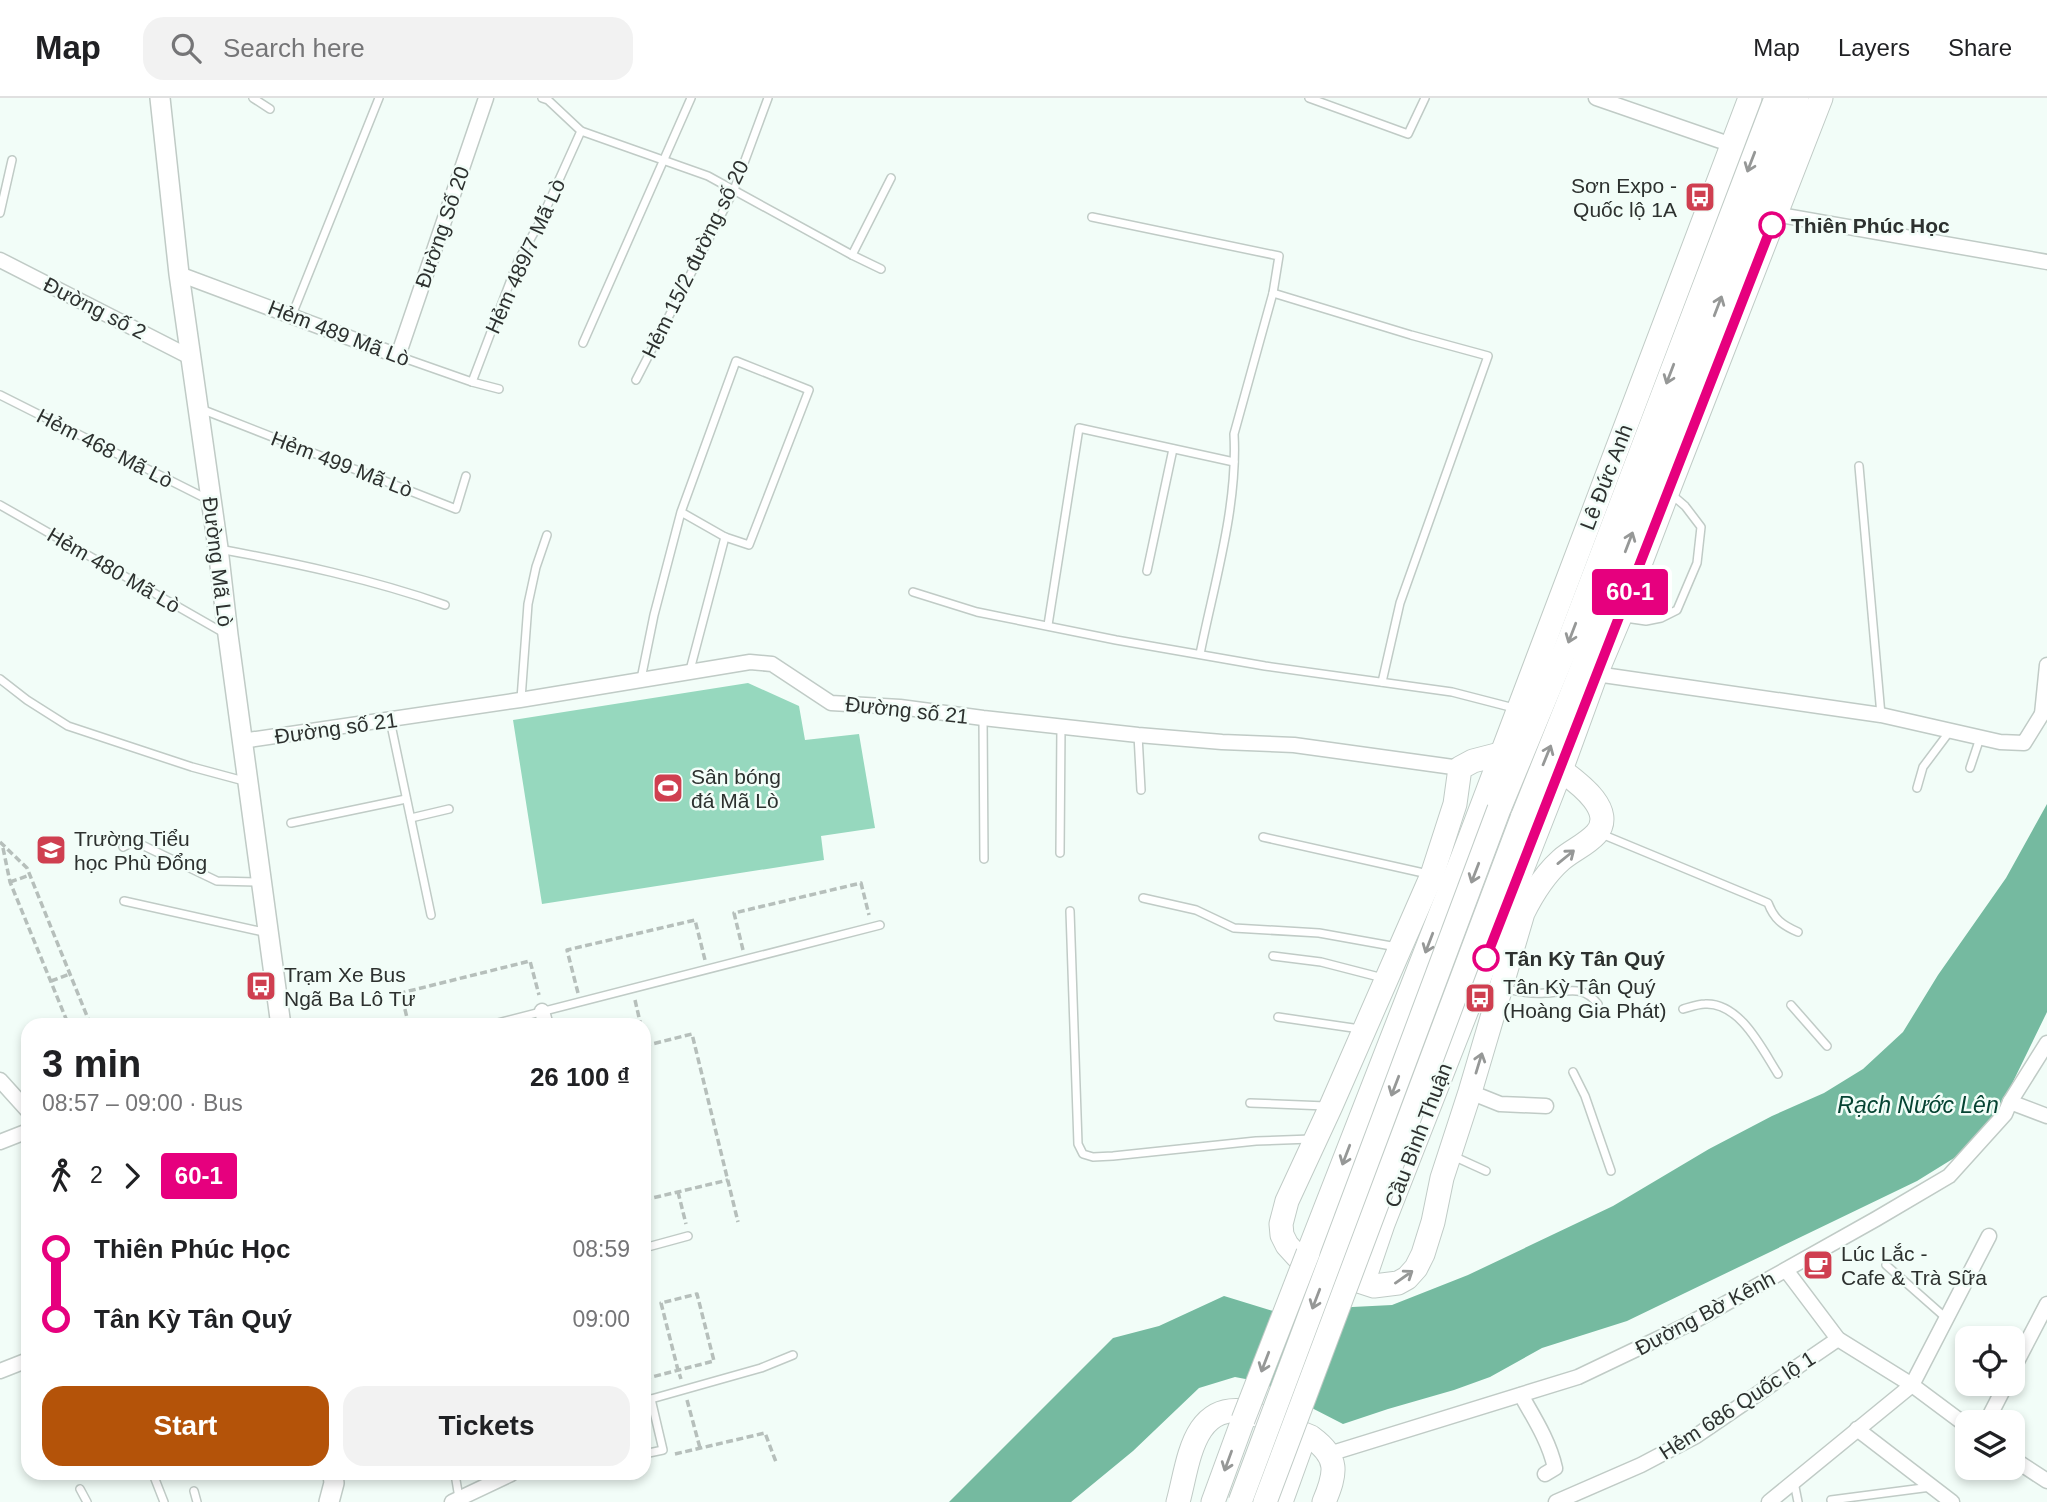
<!DOCTYPE html>
<html lang="en">
<head>
<meta charset="utf-8">
<style>
	:root { --surface:#fff; --page:#f2f2f2; --text:#202124; --muted:#757577; --line:#e0e0e0; --accent:#b45309 }
	body { margin:0; font-family:Arial,sans-serif; background:var(--page); color:var(--text); height:100vh; display:flex; flex-direction:column; font-size:26px; white-space:nowrap }
	* { box-sizing:border-box; margin:0 }
	p { font-size:23px; color:var(--muted) }
	.icon { flex:none; width:38px; height:38px; fill:none; stroke:currentColor; stroke-width:2; stroke-linecap:round; stroke-linejoin:round }
	.map { position:relative; flex:1; overflow:hidden }
	.sheet { position:absolute; left:21px; top:920px; width:630px; height:462px; display:flex; flex-direction:column; background:var(--surface); border-radius:21px; box-shadow:0 4px 10px #0003 }
	.sheet>* { flex:none }
	.badge { padding:0 14px; border-radius:5px; font-size:24px; line-height:46px }
	.tools { position:absolute; left:1955px; top:1228px; display:grid; gap:14px }
	.tools a { display:grid; place-items:center; width:70px; height:70px; border-radius:14px; background:var(--surface); box-shadow:0 4px 10px #0003; font-size:35px }
	.map>.badge { position:absolute; translate:-50% -50%; box-shadow:0 0 0 4px #fff }
	.legs { display:flex; align-items:center; gap:10px; height:77px; padding:0 21px; font-size:23px }
	.legs p { margin-inline-start:auto }
	.overview { display:flex; align-items:center; justify-content:space-between; height:119px; padding:0 21px }
	h1 { font-size:38px; font-weight:600; line-height:52px }
	.cta { display:flex; gap:14px; margin-top:auto; padding:14px 21px }
	.cta a { flex:1; height:80px; border-radius:21px; background:var(--accent); color:#fff; font-size:28px; font-weight:600; line-height:80px; text-align:center }
	.cta a+a { background:var(--page); color:var(--text) }
	ul { padding:0 21px; list-style:none }
	li { display:flex; align-items:center; gap:24px; height:70px; font-size:26px }
	li i { display:grid; place-items:center; width:10px; height:100%; margin:0 9px; background:currentColor }
	li i::after { content:''; width:18px; height:18px; margin:-9px; border:5px solid; border-radius:50%; background:var(--surface) }
	li p { margin-inline-start:auto }
	li:first-child i { background:linear-gradient(#0000 50%,currentColor 0) }
	li:last-child i { background:linear-gradient(currentColor 50%,#0000 0) }
	header { display:flex; align-items:center; gap:42px; box-sizing:border-box; height:98px; padding:0 35px; background:var(--surface); border-bottom:2px solid var(--line) }
	header strong { font-size:33px }
	nav { display:flex; gap:38px; margin-inline-start:auto; font-size:24px }
	.search { width:490px; height:63px; background:var(--page); display:flex; align-items:center; gap:18px; box-sizing:border-box; padding:0 24px; border-radius:21px; color:var(--muted); font-size:26px }
	.map>svg:first-child { display:block }
	.green { fill:#96d8be }
	.water { fill:#75baa0 }
	.lines { fill:none; stroke-linecap:round; stroke-linejoin:round }
	.service-casing { stroke:#c0cbc6; stroke-width:10 }
	.minor-casing { stroke:#c0cbc6; stroke-width:17 }
	.secondary-casing { stroke:#c0cbc6; stroke-width:22 }
	.trunk-casing { stroke:#c0cbc6; stroke-width:25 }
	.path { stroke:#b6bfbb; stroke-width:3.5; stroke-dasharray:7 3.5; stroke-linecap:butt }
	.service { stroke:#fff; stroke-width:7 }
	.minor { stroke:#fff; stroke-width:14 }
	.secondary { stroke:#fff; stroke-width:19 }
	.trunk { stroke:#fff; stroke-width:23 }
	.trunk-bridge-casing { stroke:#c0cbc6; stroke-width:25; stroke-linecap:butt }
	.trunk-bridge { stroke:#fff; stroke-width:23 }
	.oneway { stroke:#969897 }
	.line-1-casing { stroke:#fff; stroke-width:16 }
	.line-1 { stroke:#e6007e; stroke-width:10 }
	.stop-1-dot { fill:#fff; stroke:#e6007e; stroke-width:3.5 }
	.labels { text-anchor:middle; dominant-baseline:central; stroke-width:5; stroke-linejoin:round; paint-order:stroke }
	.poi-label { font-size:21px; fill:#2d312f; stroke:#f2fdf8; text-anchor:start }
	.stop-label { font-size:21px; font-weight:bold; fill:#2d312f; stroke:#f2fdf8; text-anchor:start }
	.street-label { font-size:21px; fill:#2d312f; stroke:#f2fdf8 }
	.water-label { font-size:23px; font-style:italic; fill:#054332; stroke:#f2fdf8 }
</style>
</head>
<body>
<header>
<strong>Map</strong>
<div class="search"><svg class="icon" aria-label="search" viewBox="0 0 24 24"><circle cx="10" cy="10" r="6"/><path d="M15 15l6 6"/></svg>Search here</div>
<nav><a>Map</a><a>Layers</a><a>Share</a></nav>
</header>
<div class="map">
<svg width="2047" height="1404" viewBox="0 0 2047 1404">
	<rect width="100%" height="100%" fill="#f2fdf8"/>
	<path class="green" d="M 748,585 L 799,608 L 805,642 L 859,636 L 875,730 L 821,738 L 824,762 L 542,806 L 513,622 Z"/>
	<path class="water" d="M 2047,706 L 2047,914 L 2007,996 L 1985,1030 L 1959,1057 L 1917,1083 L 1627,1223 L 1542,1250 L 1490,1279 L 1454,1292 L 1388,1311 L 1343,1326 L 1261,1284 L 1235,1279 L 1199,1290 L 1133,1353 L 1071,1404 L 949,1404 L 1113,1240 L 1159,1228 L 1224,1198 L 1273,1213 L 1392,1207 L 1468,1177 L 1613,1108 L 1709,1051 L 1772,1018 L 1824,995 L 1863,971 L 1903,934 L 1938,877 L 2006,780 Z"/>
	<g class="lines">
		<g class="service-casing">
			<g id="service">
				<path d="M 253,0 L 270,11"/>
				<path d="M 542,0 L 548,2 L 581,33 L 708,78 L 852,157 L 881,171"/>
				<path d="M 1309,0 L 1408,36 L 1425,0"/>
				<path d="M 0,115 L 12,62"/>
				<path d="M 1092,119 L 1279,158 L 1273,195 L 1234,336 C 1238,408 1214,486 1200,556"/>
				<path d="M 852,157 L 891,80"/>
				<path d="M 1273,195 L 1411,237 L 1488,258 L 1400,505 L 1382,584"/>
				<path d="M 292,217 L 379,0"/>
				<path d="M 583,245 L 691,0"/>
				<path d="M 398,258 L 472,284 L 499,291"/>
				<path d="M 636,282 L 734,92 L 768,0"/>
				<path d="M 472,284 L 518,163 L 540,124 L 581,33"/>
				<path d="M 0,297 L 207,401"/>
				<path d="M 201,311 L 456,411 L 466,378"/>
				<path d="M 1859,368 L 1881,617"/>
				<path d="M 0,407 L 224,535"/>
				<path d="M 219,451 C 295,465 371,481 445,507"/>
				<path d="M 1147,473 L 1173,351"/>
				<path d="M 913,494 L 977,514 L 1116,542 L 1265,568 L 1452,594 L 1514,610"/>
				<path d="M 1625,520 L 1646,523 L 1661,520 L 1677,512 L 1697,465 L 1701,429 L 1685,408 L 1671,396"/>
				<path d="M 1048,527 L 1079,330 L 1234,364"/>
				<path d="M 690,572 L 725,439"/>
				<path d="M 0,581 L 27,602 L 68,628 L 192,669 L 244,683"/>
				<path d="M 641,581 L 654,517 L 681,414 L 736,263 L 809,292 L 749,447 L 725,439 L 681,414"/>
				<path d="M 521,601 L 528,506 L 536,469 L 547,437"/>
				<path d="M 983,620 L 984,761"/>
				<path d="M 390,622 L 431,817"/>
				<path d="M 1138,637 L 1141,692"/>
				<path d="M 1970,670 L 1980,640"/>
				<path d="M 1917,690 L 1923,669 L 1950,633"/>
				<path d="M 411,720 L 449,711"/>
				<path d="M 291,725 L 406,701"/>
				<path d="M 1599,735 L 1768,805 C 1774,821 1782,827 1798,834"/>
				<path d="M 1263,739 L 1428,776"/>
				<path d="M 123,749 L 131,745 L 142,747 L 217,783 L 261,784"/>
				<path d="M 1060,755 L 1061,629"/>
				<path d="M 1143,800 L 1196,812 L 1234,830 L 1319,835 L 1397,849"/>
				<path d="M 124,803 L 268,835"/>
				<path d="M 1070,813 L 1078,1046 L 1083,1056 L 1093,1059 L 1113,1058 L 1256,1043 L 1311,1041"/>
				<path d="M 1273,858 L 1321,864 L 1383,880"/>
				<path d="M 1506,891 C 1519,894 1532,896 1545,895 C 1568,894 1582,886 1598,906"/>
				<path d="M 1791,907 L 1827,948"/>
				<path d="M 1683,911 C 1690,909 1698,906 1705,906 C 1740,904 1762,951 1778,976"/>
				<path d="M 1278,919 L 1360,931"/>
				<path d="M 486,928 L 880,827"/>
				<path d="M 1573,974 L 1585,998 L 1611,1073"/>
				<path d="M 1250,1005 L 1326,1008"/>
				<path d="M 1453,1058 L 1486,1073"/>
				<path d="M 644,1150 L 688,1138"/>
				<path d="M 1886,1167 L 1946,1220"/>
				<path d="M 644,1303 L 761,1270 L 793,1257"/>
				<path d="M 644,1356 L 663,1352 L 651,1301"/>
				<path d="M 153,1376 L 164,1404"/>
				<path d="M 455,1376 L 459,1400"/>
				<path d="M 1794,1384 L 1798,1404"/>
				<path d="M 80,1391 L 87,1404"/>
				<path d="M 194,1393 L 197,1404"/>
				<path d="M 1831,1402 L 1931,1389"/>
			</g>
		</g>
		<g class="minor-casing">
			<g id="minor">
				<path d="M 1596,0 L 1732,47"/>
				<path d="M 1769,115 L 2047,164"/>
				<path d="M 0,162 L 190,259"/>
				<path d="M 179,176 L 398,258 L 486,0"/>
				<path d="M 1590,573 L 1596,576 L 1881,617 L 2000,644 L 2024,645 L 2042,616 L 2047,611"/>
				<path d="M 2042,616 L 2047,567"/>
				<path d="M 242,643 L 520,602 L 750,564 L 772,566 L 831,605 L 900,609 L 983,620 L 1138,637 L 1222,644 L 1294,647 L 1460,670"/>
				<path d="M 542,913 L 546,928"/>
				<path d="M 0,982 L 28,1013"/>
				<path d="M 1470,994 L 1500,1006 L 1546,1008"/>
				<path d="M 2010,1004 L 2047,1018"/>
				<path d="M 0,1044 L 28,1033"/>
				<path d="M 1786,1172 L 1838,1241 L 1912,1287 L 1967,1328"/>
				<path d="M 0,1273 L 28,1262"/>
				<path d="M 2012,1273 L 2047,1206"/>
				<path d="M 1521,1297 C 1534,1320 1549,1343 1555,1370 L 1545,1376"/>
				<path d="M 1986,1325 L 2006,1286"/>
				<path d="M 1857,1331 L 1952,1404"/>
				<path d="M 1329,1356 L 1578,1279 L 1689,1226 L 1876,1121 L 1949,1078 L 2005,1016 L 2010,1004 L 2047,945"/>
				<path d="M 2012,1360 L 2047,1383"/>
				<path d="M 452,1404 L 511,1376"/>
				<path d="M 1556,1404 L 1641,1367 L 1696,1338 L 1838,1241"/>
				<path d="M 1769,1404 L 1912,1287 L 1989,1138"/>
			</g>
		</g>
		<g class="secondary-casing">
			<g id="secondary">
				<path d="M 160,0 L 179,176 L 218,450 L 228,537 L 281,928"/>
				<path d="M 329,1404 L 334,1385 L 333,1376"/>
			</g>
		</g>
		<g class="trunk-casing">
			<g id="trunk">
				<path d="M 1519,662 L 1500,656 L 1473,663 L 1460,670 L 1455,706 L 1432,777 L 1331,1008 L 1287,1103 L 1281,1126 L 1282,1137 L 1287,1147 L 1297,1158 L 1307,1164 L 1319,1170 L 1374,1188 L 1398,1185 L 1407,1180 L 1416,1170 L 1423,1156 L 1433,1124 L 1442,1080 L 1470,994 L 1523,815 C 1533,795 1544,777 1561,762 C 1571,753 1586,747 1596,736 C 1617,712 1577,684 1561,672"/>
				<path d="M 1499,711 L 1570,540 L 1776,0"/>
				<path d="M 1522,720 L 1582,570 L 1797,0"/>
				<path d="M 1308,1155 L 1463,758 L 1750,0"/>
				<path d="M 1366,1176 L 1383,1126 L 1561,672 L 1596,576 L 1620,519 L 1668,393 L 1821,0"/>
				<path d="M 1178,1404 C 1189,1364 1192,1302 1250,1314 L 1311,1339 C 1340,1360 1336,1375 1324,1404"/>
				<path d="M 1213,1404 L 1243,1322"/>
				<path d="M 1281,1404 L 1304,1340"/>
			</g>
		</g>
		<g class="path">
			<path d="M 0,744 L 27,770 L 91,928"/>
			<path d="M 3,750 L 10,784 L 69,928"/>
			<path d="M 10,784 L 30,777"/>
			<path d="M 743,852 L 734,815 L 861,785 L 869,817"/>
			<path d="M 51,883 L 70,876"/>
			<path d="M 578,895 L 567,852 L 695,822 L 705,862"/>
			<path d="M 635,902 L 641,928"/>
			<path d="M 52,928 L 66,922"/>
			<path d="M 409,928 L 401,895 L 530,863 L 539,897"/>
			<path d="M 24,939 L 28,938"/>
			<path d="M 644,948 L 692,936 L 738,1124"/>
			<path d="M 678,1094 L 686,1126"/>
			<path d="M 644,1102 L 728,1082"/>
			<path d="M 644,1281 L 714,1263 L 697,1196 L 661,1205 L 678,1272 L 681,1281"/>
			<path d="M 687,1302 L 700,1350"/>
			<path d="M 675,1356 L 765,1335 L 776,1364"/>
		</g>
		<use href="#service" class="service"/>
		<use href="#minor" class="minor"/>
		<use href="#secondary" class="secondary"/>
		<use href="#trunk" class="trunk"/>
		<g class="trunk-bridge-casing">
			<g id="trunk-bridge">
				<path d="M 1243,1322 L 1308,1155"/>
				<path d="M 1240,1404 L 1499,711"/>
				<path d="M 1265,1404 L 1522,720"/>
			</g>
		</g>
		<use href="#trunk-bridge" class="trunk-bridge"/>
	</g>
	<defs><path id="oneway-shaft" d="M-6 0H5M1.5-3L5.5 0L1.5 3" fill="none" stroke-width="1.6" stroke-linecap="round" stroke-linejoin="round" transform="scale(1.75)"/></defs>
	<g class="oneway">
		<use href="#oneway-shaft" transform="translate(1751 64) rotate(111)"/>
		<use href="#oneway-shaft" transform="translate(1718 208) rotate(-69)"/>
		<use href="#oneway-shaft" transform="translate(1670 276) rotate(111)"/>
		<use href="#oneway-shaft" transform="translate(1629 444) rotate(-69)"/>
		<use href="#oneway-shaft" transform="translate(1572 535) rotate(111)"/>
		<use href="#oneway-shaft" transform="translate(1547 657) rotate(-68)"/>
		<use href="#oneway-shaft" transform="translate(1566 759) rotate(-39)"/>
		<use href="#oneway-shaft" transform="translate(1475 775) rotate(111)"/>
		<use href="#oneway-shaft" transform="translate(1429 845) rotate(111)"/>
		<use href="#oneway-shaft" transform="translate(1479 965) rotate(-73)"/>
		<use href="#oneway-shaft" transform="translate(1395 988) rotate(111)"/>
		<use href="#oneway-shaft" transform="translate(1346 1057) rotate(111)"/>
		<use href="#oneway-shaft" transform="translate(1404 1179) rotate(-35)"/>
		<use href="#oneway-shaft" transform="translate(1316 1201) rotate(111)"/>
		<use href="#oneway-shaft" transform="translate(1265 1264) rotate(111)"/>
		<use href="#oneway-shaft" transform="translate(1228 1363) rotate(110)"/>
	</g>
	<g class="lines">
		<g class="line-1-casing">
			<path id="line-1" d="M 1486,860 L 1772,127"/>
		</g>
		<use href="#line-1" class="line-1"/>
	</g>
	<defs>
		<g id="bus-square" transform="scale(1.575)"><rect x="-9" y="-9" width="18" height="18" rx="4" fill="#cf3f50" stroke="#f2fdf8"/><path d="M-5-6H5V4H4V6H2V4H-2V6H-4V4H-5ZM-3.5-4V0h7V-4ZM-3.5 1.2v1.5H-2V1.2ZM2 1.2v1.5H3.5V1.2Z" fill="#fff"/></g>
		<g id="stadium-square" transform="scale(1.575)"><rect x="-9" y="-9" width="18" height="18" rx="4" fill="#cf3f50" stroke="#f2fdf8"/><path d="M0-5a6.5 5 0 1 0 0 10a6.5 5 0 1 0 0-10ZM-3.5-1.8h7v3.6h-7Z" fill="#fff"/></g>
		<g id="school-square" transform="scale(1.575)"><rect x="-9" y="-9" width="18" height="18" rx="4" fill="#cf3f50" stroke="#f2fdf8"/><path d="M0-5L7-2L0 1L-7-2ZM-4 1L0 2.5L4 1V4Q0 6-4 4Z" fill="#fff"/></g>
		<g id="cafe-square" transform="scale(1.575)"><rect x="-9" y="-9" width="18" height="18" rx="4" fill="#cf3f50" stroke="#f2fdf8"/><path d="M-5.5-4.5H6V0H3Q3 3.5 0 3.5H-2.5Q-5.5 3.5-5.5 0ZM3-3.2v2h1.7v-2ZM-6 4.5H4V6H-6Z" fill="#fff"/></g>
	</defs>
	<g fill-rule="evenodd">
		<use href="#bus-square" x="1700" y="99"/>
		<use href="#stadium-square" x="668" y="690"/>
		<use href="#school-square" x="51" y="752"/>
		<use href="#bus-square" x="261" y="888"/>
		<use href="#bus-square" x="1480" y="900"/>
		<use href="#cafe-square" x="1818" y="1167"/>
	</g>
	<g class="stop-1-dot">
		<circle cx="1772" cy="127" r="12"/>
		<circle cx="1486" cy="860" r="12"/>
	</g>
	<g class="labels">
		<g class="poi-label">
			<text x="1677" y="87" text-anchor="end">Sơn Expo -<tspan x="1677" dy="24">Quốc lộ 1A</tspan></text>
			<text x="691" y="678">Sân bóng<tspan x="691" dy="24">đá Mã Lò</tspan></text>
			<text x="74" y="740">Trường Tiểu<tspan x="74" dy="24">học Phù Đổng</tspan></text>
			<text x="284" y="876">Trạm Xe Bus<tspan x="284" dy="24">Ngã Ba Lô Tư</tspan></text>
			<text x="1503" y="888">Tân Kỳ Tân Quý<tspan x="1503" dy="24">(Hoàng Gia Phát)</tspan></text>
			<text x="1841" y="1155">Lúc Lắc -<tspan x="1841" dy="24">Cafe &amp; Trà Sữa</tspan></text>
		</g>
		<g class="stop-label">
			<text x="1791" y="127">Thiên Phúc Học</text>
			<text x="1505" y="860">Tân Kỳ Tân Quý</text>
		</g>
		<g class="street-label">
			<text transform="translate(442 129) rotate(-71)">Đường Số 20</text>
			<text transform="translate(525 158) rotate(-66)">Hẻm 489/7 Mã Lò</text>
			<text transform="translate(695 161) rotate(-64)">Hẻm 15/2 đường số 20</text>
			<text transform="translate(95 210) rotate(27)">Đường số 2</text>
			<text transform="translate(339 235) rotate(21)">Hẻm 489 Mã Lò</text>
			<text transform="translate(105 350) rotate(27)">Hẻm 468 Mã Lò</text>
			<text transform="translate(342 366) rotate(21)">Hẻm 499 Mã Lò</text>
			<text transform="translate(1606 379) rotate(-69)">Lê Đức Anh</text>
			<text transform="translate(218 464) rotate(83)">Đường Mã Lò</text>
			<text transform="translate(114 472) rotate(30)">Hẻm 480 Mã Lò</text>
			<text transform="translate(907 612) rotate(6)">Đường số 21</text>
			<text transform="translate(336 630) rotate(-8)">Đường số 21</text>
			<text transform="translate(1418 1037) rotate(-69)">Cầu Bình Thuận</text>
			<text transform="translate(1705 1215) rotate(-28)">Đường Bờ Kênh</text>
			<text transform="translate(1737 1307) rotate(-33)">Hẻm 686 Quốc lộ 1</text>
		</g>
		<g class="water-label">
			<text x="1918" y="1007">Rạch Nước Lên</text>
		</g>
	</g>
</svg>
<div class="tools">
<a><svg class="icon" aria-label="locate" viewBox="0 0 24 24"><circle cx="12" cy="12" r="6"/><path d="M12 2v4M12 18v4M2 12h4M18 12h4"/></svg></a>
<a><svg class="icon" aria-label="layers" viewBox="0 0 24 24"><path d="M12 4l9 5-9 5-9-5zM3 14l9 5 9-5"/></svg></a>
</div>
<b class="badge" style="left:1630px;top:494px;background:#e6007e;color:#fff">60-1</b>
<section class="sheet">
<div class="overview"><div><h1>3 min</h1><p>08:57 – 09:00 · Bus</p></div><b>26 100 ₫</b></div>
<div class="legs"><svg class="icon" aria-label="walk" viewBox="0 0 24 24"><circle cx="13" cy="4" r="2"/><path d="M13 8l-2 6 4 7M11 14l-3 7M7 12l3-4h3l4 4"/></svg>2<svg class="icon" aria-label="forward" viewBox="0 0 24 24"><path d="M9 5l7 7-7 7"/></svg><b class="badge" style="background:#e6007e;color:#fff">60-1</b></div>
<ul>
<li><i style="color:#e6007e"></i><b>Thiên Phúc Học</b><p>08:59</p></li>
<li><i style="color:#e6007e"></i><b>Tân Kỳ Tân Quý</b><p>09:00</p></li>
</ul>
<div class="cta"><a>Start</a><a>Tickets</a></div>
</section>
</div>
</body>
</html>
